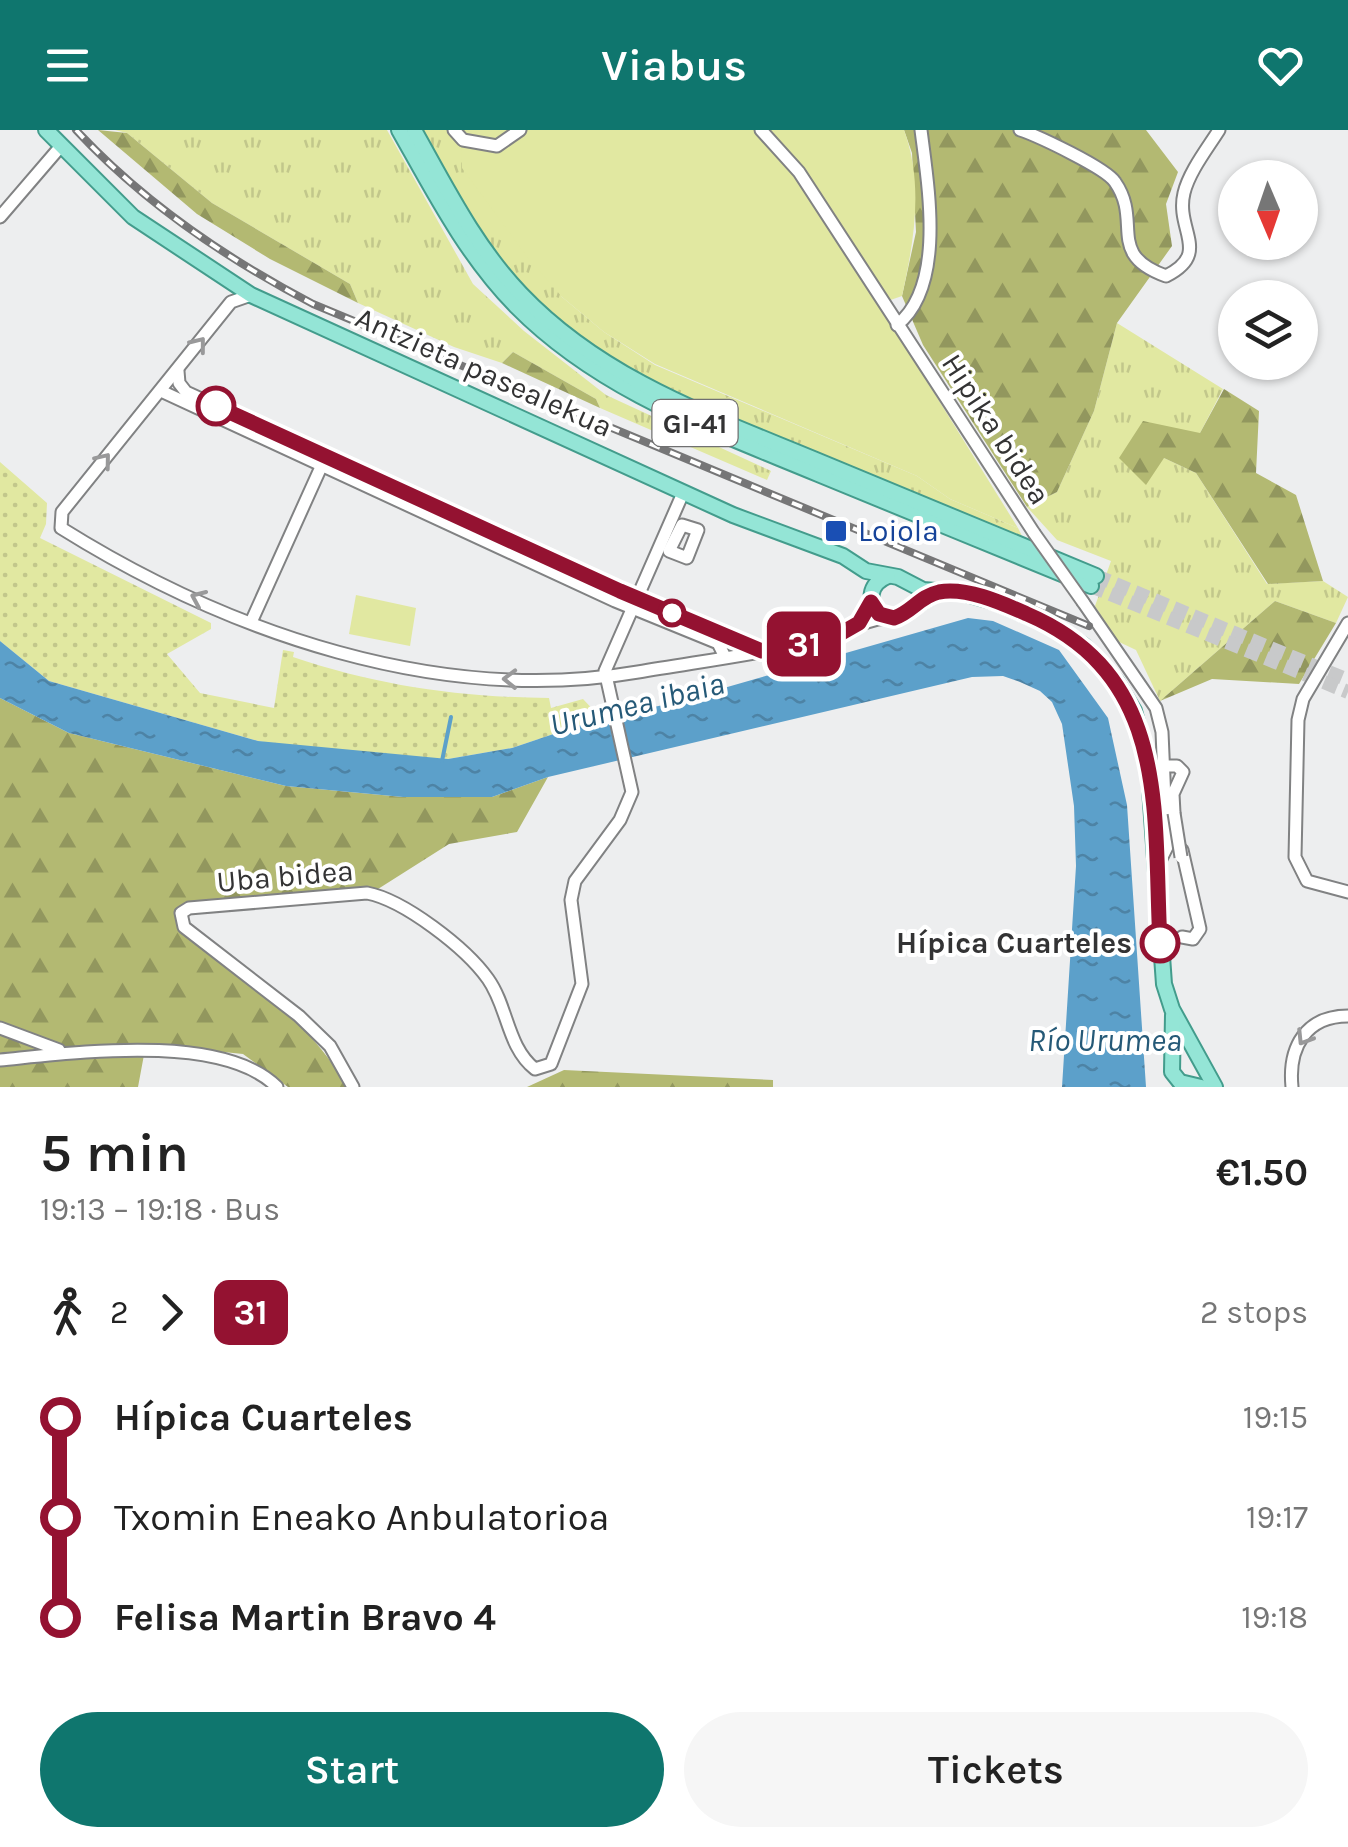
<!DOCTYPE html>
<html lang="en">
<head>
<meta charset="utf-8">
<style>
	:root { --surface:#fff; --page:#f6f6f6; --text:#222; --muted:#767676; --accent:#0f766e }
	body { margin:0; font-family:Karla,sans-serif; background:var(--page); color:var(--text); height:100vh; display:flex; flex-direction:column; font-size:38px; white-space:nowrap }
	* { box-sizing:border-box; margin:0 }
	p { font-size:32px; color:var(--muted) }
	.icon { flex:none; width:55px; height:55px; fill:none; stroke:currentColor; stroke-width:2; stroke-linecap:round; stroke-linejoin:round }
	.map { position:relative; height:957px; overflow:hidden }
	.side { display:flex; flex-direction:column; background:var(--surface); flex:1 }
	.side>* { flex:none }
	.badge { padding:0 20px; border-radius:15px; font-size:35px; line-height:65px }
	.needle { width:65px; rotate:178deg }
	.controls { position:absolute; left:1218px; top:30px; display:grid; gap:20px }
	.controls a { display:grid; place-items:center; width:100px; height:100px; border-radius:50%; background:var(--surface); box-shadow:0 2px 8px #0004; font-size:50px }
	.map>.badge { position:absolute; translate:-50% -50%; box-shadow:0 0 0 5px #fff }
	.legs { display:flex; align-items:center; gap:15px; height:110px; padding:0 40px; font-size:32px }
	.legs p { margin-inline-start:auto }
	.overview { display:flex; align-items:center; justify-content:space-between; height:170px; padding:0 40px }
	h1 { font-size:55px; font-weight:600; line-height:75px }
	.cta { display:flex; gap:20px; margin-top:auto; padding:20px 40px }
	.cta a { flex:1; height:115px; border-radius:60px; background:var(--accent); color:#fff; font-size:40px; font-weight:600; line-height:115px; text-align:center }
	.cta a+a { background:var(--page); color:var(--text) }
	ul { padding:0 40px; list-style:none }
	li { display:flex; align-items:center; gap:35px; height:100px; font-size:38px }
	li i { display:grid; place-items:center; width:15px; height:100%; margin:0 12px; background:currentColor }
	li i::after { content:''; width:25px; height:25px; margin:-12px; border:8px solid; border-radius:50%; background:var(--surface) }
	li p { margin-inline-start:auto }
	li:first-child i { background:linear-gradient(#0000 50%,currentColor 0) }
	li:last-child i { background:linear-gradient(currentColor 50%,#0000 0) }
	header { display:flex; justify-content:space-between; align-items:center; height:130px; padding:0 40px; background:var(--accent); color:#fff; font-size:45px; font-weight:600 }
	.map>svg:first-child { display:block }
	.grass { fill:url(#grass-tufts) }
	.forest { fill:url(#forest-firs) }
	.park { fill:url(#park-dots) }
	.pitch { fill:#e1e8a1 }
	.water { fill:url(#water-ripples) }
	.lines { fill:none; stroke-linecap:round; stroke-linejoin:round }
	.stream { stroke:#5ca0ca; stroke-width:4 }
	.major-tunnel { stroke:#c8c9ca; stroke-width:14; stroke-dasharray:14 7; stroke-linecap:butt }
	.minor-casing { stroke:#818283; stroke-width:15 }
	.major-casing { stroke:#439c8c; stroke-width:18 }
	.minor { stroke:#fff; stroke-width:11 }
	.major { stroke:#94e5d6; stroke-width:14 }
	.rail-casing { stroke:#767677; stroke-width:8 }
	.rail { stroke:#fff; stroke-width:4; stroke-dasharray:11; stroke-linecap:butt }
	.minor-bridge-casing { stroke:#818283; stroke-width:15; stroke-linecap:butt }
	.minor-bridge { stroke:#fff; stroke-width:11 }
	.oneway { stroke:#99999a }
	.line-1-casing { stroke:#fff; stroke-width:22 }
	.line-1 { stroke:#941231; stroke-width:15 }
	.stop-1-dot { fill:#fff; stroke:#941231; stroke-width:5 }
	.transit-dot { fill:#1a4fb4; stroke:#fff; stroke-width:4 }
	.labels { text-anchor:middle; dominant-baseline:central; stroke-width:8; stroke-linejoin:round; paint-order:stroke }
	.shield { fill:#fff; stroke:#707071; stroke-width:2.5 }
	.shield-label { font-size:28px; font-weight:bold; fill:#333334 }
	.street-label { font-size:30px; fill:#333334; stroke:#fff }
	.transit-label { font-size:30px; fill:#164399; stroke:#fff; text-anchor:start }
	.stop-label { font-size:30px; font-weight:bold; fill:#333334; stroke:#fff; text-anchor:end }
	.water-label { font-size:32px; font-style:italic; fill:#255977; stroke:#fff }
</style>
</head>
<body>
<header><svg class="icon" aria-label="menu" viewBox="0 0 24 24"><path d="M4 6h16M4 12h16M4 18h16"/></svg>Viabus<svg class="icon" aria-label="heart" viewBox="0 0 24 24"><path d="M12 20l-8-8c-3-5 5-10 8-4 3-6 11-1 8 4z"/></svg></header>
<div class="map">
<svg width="1348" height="957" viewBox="0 0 1348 957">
	<defs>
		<pattern id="grass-tufts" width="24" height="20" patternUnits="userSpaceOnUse" patternTransform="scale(2.5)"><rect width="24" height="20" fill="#e1e8a1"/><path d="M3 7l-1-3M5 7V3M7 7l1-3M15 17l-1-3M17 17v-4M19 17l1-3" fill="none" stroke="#c2c78b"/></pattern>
		<pattern id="forest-firs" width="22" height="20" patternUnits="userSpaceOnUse" patternTransform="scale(2.5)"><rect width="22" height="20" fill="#b3b972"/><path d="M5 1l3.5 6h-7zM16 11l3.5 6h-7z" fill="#92975e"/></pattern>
		<pattern id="park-dots" width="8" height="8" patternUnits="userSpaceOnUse" patternTransform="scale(2.5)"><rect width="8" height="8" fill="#e1e8a1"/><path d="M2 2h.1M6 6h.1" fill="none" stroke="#c2c78b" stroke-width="1.8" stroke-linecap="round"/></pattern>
		<pattern id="water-ripples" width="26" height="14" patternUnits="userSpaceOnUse" patternTransform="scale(2.5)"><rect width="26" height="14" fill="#5ca0ca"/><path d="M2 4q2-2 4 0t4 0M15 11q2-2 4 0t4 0" fill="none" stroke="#4d83a5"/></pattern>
	</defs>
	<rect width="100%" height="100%" fill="#edeeef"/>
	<g class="grass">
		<path d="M 115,0 L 387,0 L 473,154 L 524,201 L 606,265 L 771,341 L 767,350 L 600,278 L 596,269 L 513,222 L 502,233 L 454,217 L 358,173 L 350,154 L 212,73 L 127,3 Z"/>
		<path d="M 419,0 L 461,0 L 562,167 L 604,202 L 655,235 L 917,346 L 950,369 L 1018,398 L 1022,406 C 949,377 877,348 804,318 C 712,281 612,245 539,174 C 488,123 455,62 419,0 Z"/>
		<path d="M 1117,193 L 1223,259 L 1200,303 L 1164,328 L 1196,343 L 1267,454 L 1323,451 L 1348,467 L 1336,493 L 1275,471 L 1160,571 L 1136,520 L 1117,511 L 1095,476 L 1111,431 L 1057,410 L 1027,377 L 1057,362 L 1094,281 Z"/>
	</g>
	<g class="forest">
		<path d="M 98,0 L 127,3 L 212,73 L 350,154 L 358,173 L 270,129 L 197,84 Z"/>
		<path d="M 904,0 L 1146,0 L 1178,42 L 1166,74 L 1172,116 L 1117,193 L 1094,281 L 1057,362 L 1027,377 L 923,215 L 902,166 L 916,102 L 912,23 Z"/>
		<path d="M 513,222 L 596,269 L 600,278 L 502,233 Z"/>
		<path d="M 1224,259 L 1259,281 L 1256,343 L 1296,365 L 1323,451 L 1268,454 L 1196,343 L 1164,328 L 1146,355 L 1119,328 L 1143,291 L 1200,303 Z"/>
		<path d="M 1275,471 L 1336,493 L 1299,554 L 1212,549 L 1160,571 Z"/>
		<path d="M 0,568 L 69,603 L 286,656 L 403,667 L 492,667 L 548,647 L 517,702 L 449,714 L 378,759 L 192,771 L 176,782 L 179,802 C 241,847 309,888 347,957 L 288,957 L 243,924 L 146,914 L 138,957 L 0,957 Z"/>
		<path d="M 564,940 L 773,950 L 773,957 L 527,957 Z"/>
	</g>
	<path class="park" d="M 0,332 L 47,373 L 46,394 L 40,408 L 211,493 L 211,499 L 167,524 L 200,563 L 274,578 L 283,520 L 294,522 L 293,527 C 379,556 459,567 549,568 L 551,578 L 583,569 L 601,588 L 512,618 L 448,629 L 321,621 L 258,611 L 49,551 L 0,511 Z"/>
	<g class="pitch">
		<path d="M 461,0 L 904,0 C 924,55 914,111 902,166 L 879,174 L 1018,398 L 950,369 L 917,346 L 655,234 L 604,202 L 562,167 L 525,124 L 462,38 Z"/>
		<path d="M 356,465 L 416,478 L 410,516 L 349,504 Z"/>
	</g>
	<path class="water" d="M 968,488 L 993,491 L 1059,520 L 1108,588 L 1127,675 L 1146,957 L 1062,957 L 1076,736 L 1074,676 L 1062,594 L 1052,572 L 1040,561 L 1020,552 L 1003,546 L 972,547 L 548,647 L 492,667 L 403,667 L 286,656 L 69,603 L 0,568 L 0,511 L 49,551 L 258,611 L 448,629 L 512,618 L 601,588 L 668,574 Z"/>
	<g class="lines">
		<path class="stream" d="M 442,631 L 451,587"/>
		<g class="major-tunnel">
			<path d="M 1096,446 L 1348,550"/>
			<path d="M 1091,456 L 1348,562"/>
		</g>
		<g class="minor-casing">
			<g id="minor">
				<path d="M 454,0 L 463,10 L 497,16 L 520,0"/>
				<path d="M 761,0 L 799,42 L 1034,403"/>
				<path d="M 1020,0 C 1038,6 1106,38 1115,52 C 1143,92 1105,124 1166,146 C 1212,123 1175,100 1184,63 C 1189,42 1207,19 1219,0"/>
				<path d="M 0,87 L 61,16"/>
				<path d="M 251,165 L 231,172 L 62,382 L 61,398 C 229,503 439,576 638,542 C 697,532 758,524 817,511 C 843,506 861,489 888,488"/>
				<path d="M 897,195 C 946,156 928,56 921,0"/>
				<path d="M 178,241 L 179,253 L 186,262 L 620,461 L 763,521"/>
				<path d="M 161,261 L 615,471 L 718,513 L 725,527"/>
				<path d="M 682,395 L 698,400 L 687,428 L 669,421 Z"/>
				<path d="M 1083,472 L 1156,578 L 1162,602 L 1167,717 L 1155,741"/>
				<path d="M 252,490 L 321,337"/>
				<path d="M 1348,493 L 1303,569 L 1298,590 L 1295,727 L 1307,751 L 1348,762"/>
				<path d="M 1164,636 L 1177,636 L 1183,642 L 1173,664 L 1174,683"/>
				<path d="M 1182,807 L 1193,809 L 1200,799 L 1182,720"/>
				<path d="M 0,898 L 59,920"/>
				<path d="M 0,930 C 73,923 222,902 277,957"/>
				<path d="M 353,957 L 330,916 L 299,886 L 184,797 L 181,783 L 189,778 L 367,763 C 404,770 466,818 488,849 C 508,877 507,917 535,939 L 551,934 L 582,854 L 571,770 L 575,751 L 620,690 L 632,662 L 605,541 L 683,363"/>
				<path d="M 1292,957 C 1288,917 1306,886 1348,886"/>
			</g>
		</g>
		<g class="major-casing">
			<g id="major">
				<path d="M 46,0 L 133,87 L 251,165 L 733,385 L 843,426 L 866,441 L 898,447 L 923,460 L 963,463 L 995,472 L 1059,499 L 1084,516 L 1116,551 L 1134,581 L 1148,631 L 1164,854 L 1172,879 L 1215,957"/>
				<path d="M 399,0 C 434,62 466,125 516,176 C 600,261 710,299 818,344 C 909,381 1000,419 1091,456"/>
				<path d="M 414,0 C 446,57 475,116 521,164 C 602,249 710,286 816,330 C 909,369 1003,407 1096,446"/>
				<path d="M 888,446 C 868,454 866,474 883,486 L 899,487 L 936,463"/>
				<path d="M 1173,885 L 1172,942 L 1180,952 L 1201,957"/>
			</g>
		</g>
		<use href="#minor" class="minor"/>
		<use href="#major" class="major"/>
		<g class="rail-casing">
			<path id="rail" d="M 76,0 C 144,73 225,128 313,174 L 1089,496"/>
		</g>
		<use href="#rail" class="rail"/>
		<g class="minor-bridge-casing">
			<g id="minor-bridge">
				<path d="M 1034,403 L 1083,472"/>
				<path d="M 1174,683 L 1181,727"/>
			</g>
		</g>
		<use href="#minor-bridge" class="minor-bridge"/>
	</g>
	<defs><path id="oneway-chevron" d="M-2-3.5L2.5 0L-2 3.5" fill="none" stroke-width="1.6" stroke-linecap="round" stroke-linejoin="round" transform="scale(2.5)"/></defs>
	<g class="oneway">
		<use href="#oneway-chevron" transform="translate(199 214) rotate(-52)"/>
		<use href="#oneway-chevron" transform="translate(104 330) rotate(-51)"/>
		<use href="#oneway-chevron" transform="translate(198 468) rotate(-156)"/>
		<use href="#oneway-chevron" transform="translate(510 549) rotate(-179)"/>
		<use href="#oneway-chevron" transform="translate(1304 908) rotate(122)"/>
	</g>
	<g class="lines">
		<g class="line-1-casing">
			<path id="line-1" d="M 216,276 L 620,461 L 762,521 L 838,505 L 859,493 L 871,472 L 879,484 L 894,488 C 911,483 920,466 939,462 C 967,457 1002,473 1027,484 C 1171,546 1153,681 1160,813"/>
		</g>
		<use href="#line-1" class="line-1"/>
	</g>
	<g class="stop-1-dot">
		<circle cx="216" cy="276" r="18"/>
		<circle cx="672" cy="483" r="12"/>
		<circle cx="1160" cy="813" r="18"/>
	</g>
	<rect class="transit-dot" x="824" y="389" width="24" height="24" rx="5"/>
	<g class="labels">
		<rect class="shield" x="652.5" y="270" width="85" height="46" rx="8"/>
		<g class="shield-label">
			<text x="695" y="293">GI-41</text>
		</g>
		<g class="street-label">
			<text transform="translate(484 242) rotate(24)">Antzieta pasealekua</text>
			<text transform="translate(996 299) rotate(57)">Hipika bidea</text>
			<text transform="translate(285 746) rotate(-5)">Uba bidea</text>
		</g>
		<g class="transit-label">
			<text x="858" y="401">Loiola</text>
		</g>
		<g class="stop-label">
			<text x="1132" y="813">Hípica Cuarteles</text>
		</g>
		<g class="water-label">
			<text transform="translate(637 574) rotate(-14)">Urumea ibaia</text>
			<text x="1105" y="910">Río Urumea</text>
		</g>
	</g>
</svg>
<div class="controls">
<a><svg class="needle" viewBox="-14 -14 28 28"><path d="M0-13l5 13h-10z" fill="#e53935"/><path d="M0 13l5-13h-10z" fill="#767676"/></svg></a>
<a><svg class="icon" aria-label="layers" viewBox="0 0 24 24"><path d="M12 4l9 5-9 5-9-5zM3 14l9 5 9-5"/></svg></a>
</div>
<b class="badge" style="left:804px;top:514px;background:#941231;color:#fff">31</b>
</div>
<section class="side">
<div class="overview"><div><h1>5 min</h1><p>19:13 – 19:18 · Bus</p></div><b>€1.50</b></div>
<div class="legs"><svg class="icon" aria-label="walk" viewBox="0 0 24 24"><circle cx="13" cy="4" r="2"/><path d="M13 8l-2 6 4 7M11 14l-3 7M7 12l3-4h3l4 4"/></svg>2<svg class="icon" aria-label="forward" viewBox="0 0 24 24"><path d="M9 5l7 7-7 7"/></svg><b class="badge" style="background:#941231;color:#fff">31</b><p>2 stops</p></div>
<ul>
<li><i style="color:#941231"></i><b>Hípica Cuarteles</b><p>19:15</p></li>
<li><i style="color:#941231"></i><span>Txomin Eneako Anbulatorioa</span><p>19:17</p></li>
<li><i style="color:#941231"></i><b>Felisa Martin Bravo 4</b><p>19:18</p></li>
</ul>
<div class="cta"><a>Start</a><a>Tickets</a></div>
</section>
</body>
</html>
